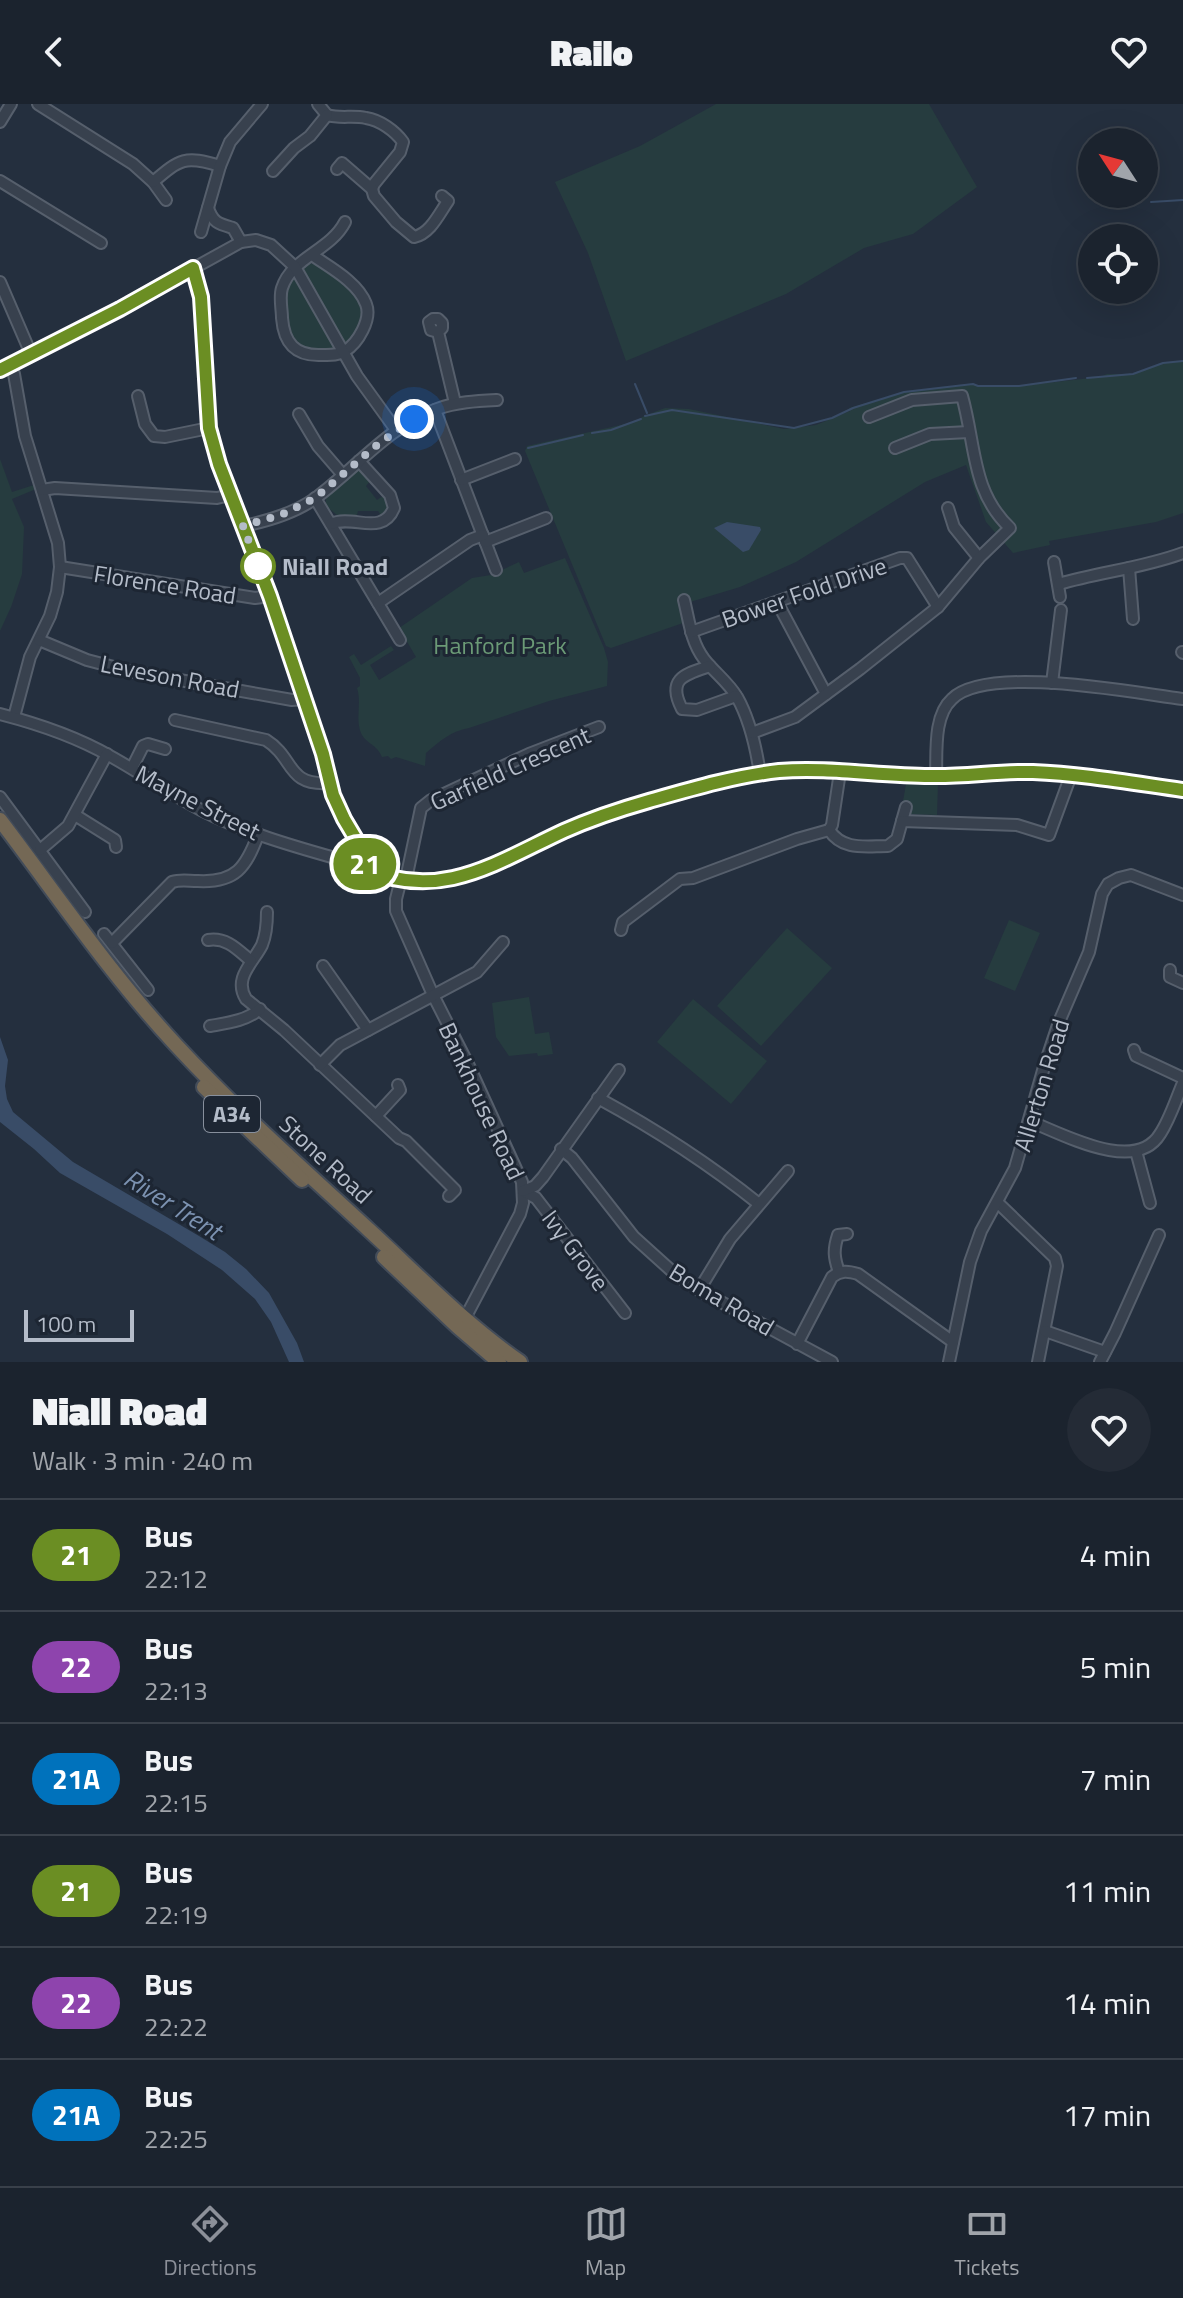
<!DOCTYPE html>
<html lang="en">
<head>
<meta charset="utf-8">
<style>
	:root { --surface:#1b232e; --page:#242b36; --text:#f1f3f6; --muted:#a0a4aa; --line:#39404a; --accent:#8c9099 }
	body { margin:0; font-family:"Titillium Web",sans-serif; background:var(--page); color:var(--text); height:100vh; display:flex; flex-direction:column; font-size:30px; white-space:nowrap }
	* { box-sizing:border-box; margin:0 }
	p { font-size:26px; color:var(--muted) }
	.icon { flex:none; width:44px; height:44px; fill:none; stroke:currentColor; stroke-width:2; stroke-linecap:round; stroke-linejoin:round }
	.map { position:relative; height:1258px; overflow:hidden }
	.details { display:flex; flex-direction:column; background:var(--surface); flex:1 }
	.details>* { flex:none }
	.badge { padding:0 16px; border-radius:26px; font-size:28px; line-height:52px }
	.needle { width:52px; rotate:306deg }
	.buttons { position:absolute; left:1078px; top:24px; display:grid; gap:16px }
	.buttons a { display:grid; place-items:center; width:80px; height:80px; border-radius:50%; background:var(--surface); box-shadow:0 8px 32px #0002,0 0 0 2px var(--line); font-size:40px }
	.scale { position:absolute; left:24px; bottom:20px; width:110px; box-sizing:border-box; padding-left:8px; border:4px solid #b4bcc9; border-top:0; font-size:22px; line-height:28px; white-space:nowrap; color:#b4bcc9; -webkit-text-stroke:6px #1d2633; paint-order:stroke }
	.you { position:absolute; width:40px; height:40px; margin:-20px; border:6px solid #fff; border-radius:50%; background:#1a73e8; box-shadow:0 0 0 12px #1a73e833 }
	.map>.badge { position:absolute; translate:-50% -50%; box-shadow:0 0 0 4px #fff }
	.round { display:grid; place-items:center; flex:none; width:84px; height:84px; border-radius:42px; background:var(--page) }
	.overview { display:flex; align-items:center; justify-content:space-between; height:136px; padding:0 32px }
	h1 { font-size:38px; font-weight:800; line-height:60px }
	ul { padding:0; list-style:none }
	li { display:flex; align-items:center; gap:24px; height:112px; padding:0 32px; border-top:2px solid var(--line) }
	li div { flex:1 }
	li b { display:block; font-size:30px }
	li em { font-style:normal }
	li .badge { min-width:88px; font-weight:700; text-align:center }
	header { display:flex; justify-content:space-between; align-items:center; height:104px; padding:0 32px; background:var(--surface); font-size:36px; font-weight:800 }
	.menu { display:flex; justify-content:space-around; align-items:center; height:112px; border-top:2px solid var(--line); background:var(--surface); font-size:22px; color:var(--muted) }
	.menu a { display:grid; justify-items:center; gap:4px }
	.menu .selected { color:var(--accent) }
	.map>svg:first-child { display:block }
	.green { fill:#263c3f }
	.water { fill:#394c67 }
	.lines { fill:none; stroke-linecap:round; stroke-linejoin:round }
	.stream { stroke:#394c67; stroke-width:2 }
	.minor-casing { stroke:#565f6c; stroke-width:14 }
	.highway-casing { stroke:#434c59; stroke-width:18 }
	.minor { stroke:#38414e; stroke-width:10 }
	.highway { stroke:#746855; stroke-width:14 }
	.line-casing { stroke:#fff; stroke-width:18 }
	.line { stroke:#6b8e23; stroke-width:12 }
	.walk { stroke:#b4bcc9; stroke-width:8; stroke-dasharray:0 14.4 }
	.stop-dot { fill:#fff; stroke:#6b8e23; stroke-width:4 }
	.labels { text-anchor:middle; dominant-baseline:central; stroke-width:6; stroke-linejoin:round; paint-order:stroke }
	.shield { fill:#1d2633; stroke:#878f9c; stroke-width:2 }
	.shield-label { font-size:22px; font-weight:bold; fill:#b4bcc9 }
	.stop-label { font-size:24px; font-weight:bold; fill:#b4bcc9; stroke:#1d2633; text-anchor:start }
	.street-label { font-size:24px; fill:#b4bcc9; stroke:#1d2633 }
	.park-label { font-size:24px; fill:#6b9a76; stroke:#1d2633 }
	.water-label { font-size:26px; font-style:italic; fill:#7c92b1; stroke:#1d2633 }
</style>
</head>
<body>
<header><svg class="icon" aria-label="back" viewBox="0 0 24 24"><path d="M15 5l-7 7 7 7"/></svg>Railo<svg class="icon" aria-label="heart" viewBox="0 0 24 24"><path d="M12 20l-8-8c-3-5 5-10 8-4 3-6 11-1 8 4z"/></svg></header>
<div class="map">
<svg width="1183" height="1258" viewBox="0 0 1183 1258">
	<rect width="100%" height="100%" fill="#242f3e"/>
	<g class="green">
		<path d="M 716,0 L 929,0 L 977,83 L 913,130 L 864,144 L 786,190 L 626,257 L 588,149 L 555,78 L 640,42 Z"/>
		<path d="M 305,159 C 325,158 366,189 363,211 C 361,221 352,231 348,239 L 345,241 L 302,168 L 302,163 Z"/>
		<path d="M 296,172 L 336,243 L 335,246 L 310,247 L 301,244 L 289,231 L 284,192 L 286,183 Z"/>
		<path d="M 1183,257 L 1183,409 L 1156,418 L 1049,437 L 1050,441 L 1013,449 L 986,418 L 966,361 L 925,378 L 796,458 L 740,483 L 680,501 L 683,519 L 611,544 L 606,542 L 525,347 L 527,342 L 634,318 L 644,312 L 665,304 L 689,305 L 784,325 L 816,321 L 850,307 L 849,304 L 904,288 L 973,280 L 978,282 L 1019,282 L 1100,273 L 1107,270 L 1133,270 L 1163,259 Z"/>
		<path d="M 0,355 L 12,388 L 34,381 L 36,385 L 12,395 L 24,423 L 22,470 L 11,503 L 0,527 Z"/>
		<path d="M 360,364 L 370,377 L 366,382 L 377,396 L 383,392 L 387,392 L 391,404 L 383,414 L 378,407 L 358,407 L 356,415 L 337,411 L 326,402 L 326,391 Z"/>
		<path d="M 565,454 L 604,544 L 608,558 L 607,582 L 549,597 L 469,624 C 451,627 440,637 426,649 L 425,662 L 396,653 L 391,655 L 388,652 L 382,653 C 377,640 366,640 361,629 C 355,614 362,599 357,584 L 360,582 L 360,574 L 349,553 L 354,550 L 361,561 L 391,542 L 394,546 L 370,561 L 379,576 L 416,553 L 399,524 L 472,474 L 491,471 L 519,458 L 524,469 Z"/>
		<path d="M 906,680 L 938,680 L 937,711 L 906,710 L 902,703 Z"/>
		<path d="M 1009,816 L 1040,829 L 1015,887 L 984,874 Z"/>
		<path d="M 787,824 L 832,864 L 761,942 L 717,902 Z"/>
		<path d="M 529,893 L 535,930 L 549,928 L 553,950 L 538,952 L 537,949 L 509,952 L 496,933 L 492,899 Z"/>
		<path d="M 693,895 L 767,957 L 731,1000 L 657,938 Z"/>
	</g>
	<g class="water">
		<path d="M 727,418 L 760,423 L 761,426 L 749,446 L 743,448 L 714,424 Z"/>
		<path d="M 0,933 L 8,956 L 5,982 L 7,995 L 13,1008 L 73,1058 L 199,1132 L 225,1148 L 246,1165 L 269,1189 L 297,1239 L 304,1258 L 289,1258 L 271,1218 L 255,1195 L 222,1166 L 167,1130 L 60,1069 L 34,1045 L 0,1018 Z"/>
	</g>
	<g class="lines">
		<g class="stream">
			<path d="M 1151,98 L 1183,96"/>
			<path d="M 1087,274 L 1133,270 L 1163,259 L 1183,257"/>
			<path d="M 635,280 L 647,309"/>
			<path d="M 645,312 L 672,306 L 794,324 L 832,314 L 853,304 L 904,288 L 973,280 L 978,282 L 1019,282 L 1076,274"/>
			<path d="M 592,329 L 611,326 L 641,315"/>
			<path d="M 528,344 L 583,331"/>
		</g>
		<g class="minor-casing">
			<g id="minor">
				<path d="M 38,0 L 133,60 L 153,78 L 166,96"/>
				<path d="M 318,0 L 327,11 C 341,15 352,11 366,14 C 380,16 395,27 403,38 L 400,48 L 374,80 L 372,85"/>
				<path d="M 0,18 L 11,0"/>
				<path d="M 337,65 L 342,59 L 372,85 L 374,92 L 396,118 L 414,133 C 430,130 439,110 448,97 L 442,92"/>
				<path d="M 273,67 L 294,44 L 310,32 L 327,11"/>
				<path d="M 0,77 L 101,139"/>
				<path d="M 153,78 C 180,55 185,51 220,62"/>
				<path d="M 208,104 C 213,119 219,120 233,124 L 241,138"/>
				<path d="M 201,128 L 220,62 L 230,38 L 262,0"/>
				<path d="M 312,151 C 329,163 358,178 366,200 C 372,215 358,239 345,247 C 337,252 329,251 321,251 C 295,252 284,239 282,214 C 282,205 279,193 282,184 C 292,153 330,147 345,118"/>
				<path d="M 193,164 L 201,193 L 209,324 L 219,360 L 270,492 L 323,650 L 333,691 L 344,715 L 366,752 L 364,764"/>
				<path d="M 0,178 L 31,250"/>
				<path d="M 438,228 L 431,226 L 429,218 L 433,215 L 438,215 L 442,219 L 442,224 L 438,228 L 455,299"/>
				<path d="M 10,262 L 14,270 L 25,332 L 58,439 L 60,463 L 57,488 L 50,512 L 30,553 L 14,613"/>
				<path d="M 0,266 L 120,205 L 241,138 L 256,136 L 271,141 L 295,163 L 357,272 L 396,326"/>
				<path d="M 138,292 L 145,320 L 154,332 L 165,333 L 209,324"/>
				<path d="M 435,306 L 496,466"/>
				<path d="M 299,310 L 318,342 L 343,371"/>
				<path d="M 895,344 L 930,330 L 969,328"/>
				<path d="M 461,376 L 515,355"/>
				<path d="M 42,386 L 55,384 L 217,394 L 230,391"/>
				<path d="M 315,394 L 400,536"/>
				<path d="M 948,404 L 954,423 L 979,454"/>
				<path d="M 331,420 C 353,410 382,433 394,404 L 390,391 L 359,357"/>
				<path d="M 243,422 C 268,417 297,408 317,393 C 357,363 389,322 437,305 C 456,298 477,297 497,296"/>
				<path d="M 485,438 L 546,414"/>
				<path d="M 1054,458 L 1060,493"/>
				<path d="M 60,463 L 255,494 L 270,492"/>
				<path d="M 1129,464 L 1133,515"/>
				<path d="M 1059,480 C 1100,468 1143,464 1183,449"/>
				<path d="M 684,496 C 689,516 691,538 704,555 C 714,568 728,578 737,593 C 750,616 756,643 760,670"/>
				<path d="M 777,498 L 826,590"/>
				<path d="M 378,499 L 470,436 L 483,431"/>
				<path d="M 691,528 L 900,454 L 907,454 L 938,503"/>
				<path d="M 39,536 L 87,556 L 129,567 L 292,596 L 304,595"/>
				<path d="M 1182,548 L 1183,549"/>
				<path d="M 710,562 C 686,570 666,574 682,605 L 697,606 L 736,592"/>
				<path d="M 1052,579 L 1061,506"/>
				<path d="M 0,610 C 39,620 75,632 110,652 C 141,669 170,690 201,706 C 244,728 289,741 335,754 C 364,763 389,775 419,776 C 479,779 523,743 576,722 C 620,704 667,692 713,680 C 735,675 757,669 780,667 C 823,664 867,671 910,672 C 950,672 989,668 1029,668 C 1080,668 1132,679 1183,686"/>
				<path d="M 175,616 L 266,636 C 295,654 286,682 329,679"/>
				<path d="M 752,629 L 795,613 L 860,565 L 938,503 L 979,454 L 1010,424 C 971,387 976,341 962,292 L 912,296 L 869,313"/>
				<path d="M 132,664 L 143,642 L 148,640 L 165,645"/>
				<path d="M 936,672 C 937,649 933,612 952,595 C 987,560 1134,589 1183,595"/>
				<path d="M 0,693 L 85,808"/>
				<path d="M 75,711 L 115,736 L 116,743"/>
				<path d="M 902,717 L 906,703"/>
				<path d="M 829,726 C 843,747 865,742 888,742 L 897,735 L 902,717 L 1017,721 L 1049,731 L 1071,671"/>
				<path d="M 40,746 L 68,722 L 107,650"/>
				<path d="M 401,775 L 396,795 L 396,807 L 433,891 L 468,960 L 522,1078 L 523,1099 L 520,1110 L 463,1218"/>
				<path d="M 406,775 L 421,704 L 431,696 L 529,650 L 599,623"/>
				<path d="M 267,808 C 267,819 266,831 262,841 C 253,859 233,874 246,895 L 284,926 L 399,1034 L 406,1037 L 455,1086 L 449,1092"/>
				<path d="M 621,826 L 623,818 L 680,775 L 693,774 L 797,735 L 829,726 L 832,721 L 840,668"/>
				<path d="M 104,830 L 148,886"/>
				<path d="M 208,836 C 227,833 238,846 251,857"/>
				<path d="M 112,839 L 172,778 C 181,775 188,777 198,777 C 236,779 246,763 258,731"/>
				<path d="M 323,862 L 368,926"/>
				<path d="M 1170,866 L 1170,873 L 1183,879"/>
				<path d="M 210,922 C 227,919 246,917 260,905"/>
				<path d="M 1134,946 L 1136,952 L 1183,974"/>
				<path d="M 320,961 L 340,941 L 477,868 L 503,838"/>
				<path d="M 598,994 C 655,1025 708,1059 759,1100"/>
				<path d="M 376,1012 L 400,986 L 398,981"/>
				<path d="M 1029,1017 C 1061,1029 1135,1071 1160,1030 C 1170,1015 1176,995 1183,979"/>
				<path d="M 561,1045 L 572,1054 L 634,1133 L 675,1170 L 699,1186 L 832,1258"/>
				<path d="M 1136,1047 L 1150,1099"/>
				<path d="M 523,1087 L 536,1094 L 625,1209"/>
				<path d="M 523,1087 L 535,1082 L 543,1073 L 619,966"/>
				<path d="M 998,1099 L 1055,1154 L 1057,1162 L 1038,1258"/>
				<path d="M 839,1168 C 834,1154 833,1146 838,1131 L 847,1130"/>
				<path d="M 699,1186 L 730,1135 L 788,1067"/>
				<path d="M 1045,1227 L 1105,1248"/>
				<path d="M 797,1240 L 832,1173 C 841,1166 848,1167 858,1170 L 953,1238"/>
				<path d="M 949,1258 L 970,1158 L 981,1127 L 1015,1064 L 1044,963 L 1059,918 L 1089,848 L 1102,790 L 1108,780 L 1119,774 L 1131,771 L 1183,791"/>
				<path d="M 1100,1258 L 1115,1229 L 1159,1131"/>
			</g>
		</g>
		<g class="highway-casing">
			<g id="highway">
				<path d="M 0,716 C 57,791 111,871 176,941 C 236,1006 304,1066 369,1126 C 418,1171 465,1220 520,1258"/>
				<path d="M 204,983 L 302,1076"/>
				<path d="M 384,1153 L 458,1223 L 499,1258"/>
			</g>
		</g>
		<use href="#minor" class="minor"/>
		<use href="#highway" class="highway"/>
	</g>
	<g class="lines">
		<g class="line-casing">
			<path id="line" d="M 0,266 L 120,205 L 193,164 L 201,193 L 209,324 L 219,360 L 270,492 L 323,650 L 333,691 L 344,715 L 366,752 L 364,764 C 440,799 497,758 564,727 C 591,715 621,705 649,697 C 691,685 735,672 779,667 C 829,663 880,672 930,672 C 964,673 999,667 1033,668 C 1083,670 1133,679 1183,686"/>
		</g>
		<use href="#line" class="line"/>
		<path class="walk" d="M 258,462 L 261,469 L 243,422 L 281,411 L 315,394 L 377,341 L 414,315"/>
	</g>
	<circle class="stop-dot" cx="258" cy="462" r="16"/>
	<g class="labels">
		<rect class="shield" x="204" y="992" width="56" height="36" rx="6"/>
		<g class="shield-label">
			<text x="232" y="1010">A34</text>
		</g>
		<g class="stop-label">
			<text x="282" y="462">Niall Road</text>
		</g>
		<g class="street-label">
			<text transform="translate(165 480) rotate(9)">Florence Road</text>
			<text transform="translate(804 488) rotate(-19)">Bower Fold Drive</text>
			<text transform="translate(170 572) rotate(11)">Leveson Road</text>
			<text transform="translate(510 664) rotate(-24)">Garfield Crescent</text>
			<text transform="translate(198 698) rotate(27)">Mayne Street</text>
			<text transform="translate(1041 981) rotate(-73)">Allerton Road</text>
			<text transform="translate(482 997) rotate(65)">Bankhouse Road</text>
			<text transform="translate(326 1055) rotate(43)">Stone Road</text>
			<text transform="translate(576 1146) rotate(53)">Ivy Grove</text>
			<text transform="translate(722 1195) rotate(31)">Boma Road</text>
		</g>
		<g class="park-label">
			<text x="500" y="541">Hanford Park</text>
		</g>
		<g class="water-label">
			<text transform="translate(173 1100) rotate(32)">River Trent</text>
		</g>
	</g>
</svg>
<div class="buttons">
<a><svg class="needle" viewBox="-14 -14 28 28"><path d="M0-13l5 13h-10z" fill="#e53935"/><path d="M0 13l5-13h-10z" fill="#a0a4aa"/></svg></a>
<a><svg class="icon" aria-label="locate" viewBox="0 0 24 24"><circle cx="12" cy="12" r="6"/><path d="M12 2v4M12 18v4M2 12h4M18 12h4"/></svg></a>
</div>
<div class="scale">100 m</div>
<div class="you" style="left:414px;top:315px"></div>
<b class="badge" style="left:365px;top:760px;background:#6b8e23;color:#fff">21</b>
</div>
<section class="details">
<div class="overview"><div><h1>Niall Road</h1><p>Walk · 3 min · 240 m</p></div><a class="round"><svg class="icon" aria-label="heart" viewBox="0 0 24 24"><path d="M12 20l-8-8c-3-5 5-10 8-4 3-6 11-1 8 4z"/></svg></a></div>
<ul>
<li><span class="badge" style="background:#6b8e23;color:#fff">21</span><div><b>Bus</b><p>22:12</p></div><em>4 min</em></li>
<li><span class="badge" style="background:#8e44ad;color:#fff">22</span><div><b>Bus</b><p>22:13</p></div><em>5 min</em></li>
<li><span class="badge" style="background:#0072bc;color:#fff">21A</span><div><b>Bus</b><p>22:15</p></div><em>7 min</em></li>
<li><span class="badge" style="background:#6b8e23;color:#fff">21</span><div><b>Bus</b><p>22:19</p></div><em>11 min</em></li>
<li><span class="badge" style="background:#8e44ad;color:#fff">22</span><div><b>Bus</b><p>22:22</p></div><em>14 min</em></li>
<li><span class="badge" style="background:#0072bc;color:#fff">21A</span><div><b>Bus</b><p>22:25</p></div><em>17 min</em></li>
</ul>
</section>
<nav class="menu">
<a class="selected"><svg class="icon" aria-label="directions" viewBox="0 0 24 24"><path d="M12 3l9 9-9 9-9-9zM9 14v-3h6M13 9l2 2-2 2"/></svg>Directions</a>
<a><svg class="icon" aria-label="map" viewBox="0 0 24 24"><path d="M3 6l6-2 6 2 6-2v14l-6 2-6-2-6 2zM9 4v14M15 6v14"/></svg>Map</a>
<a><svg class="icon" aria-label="tickets" viewBox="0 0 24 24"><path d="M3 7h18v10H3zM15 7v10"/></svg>Tickets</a>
</nav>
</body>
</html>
